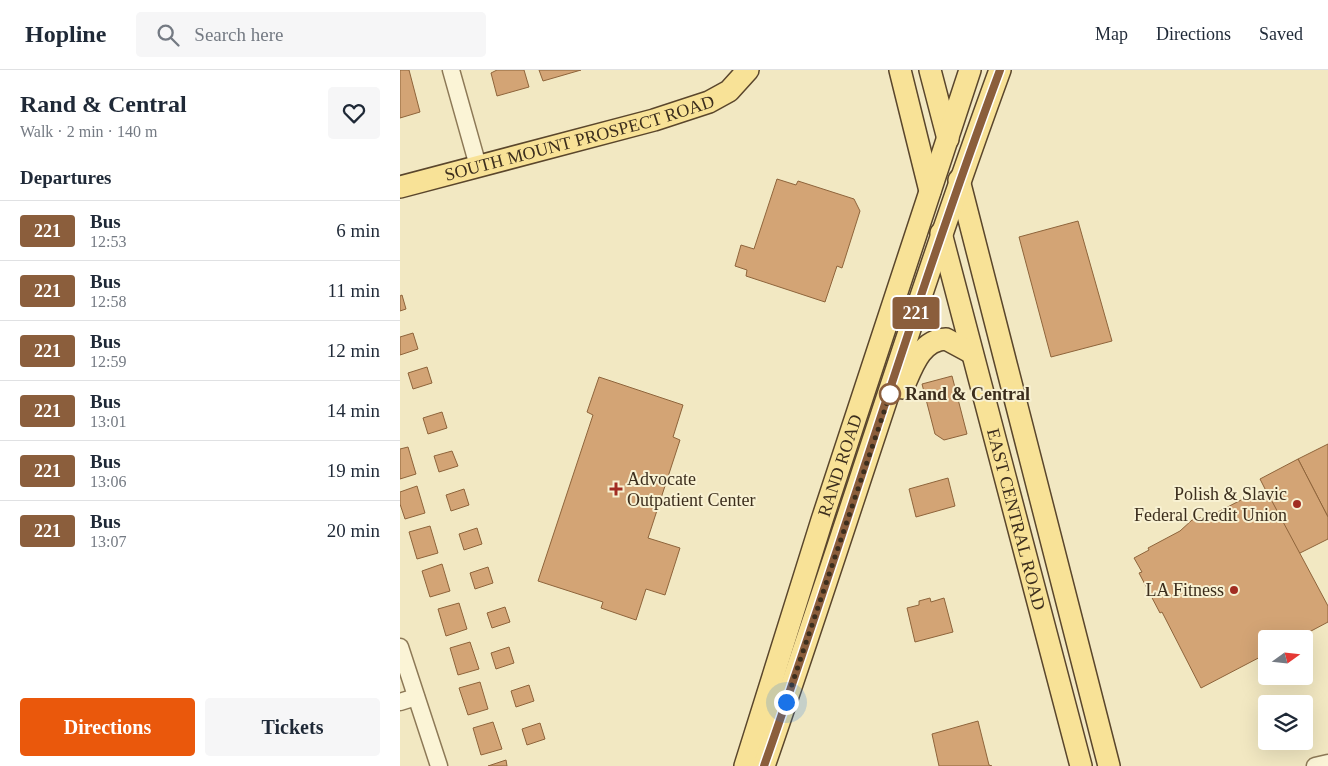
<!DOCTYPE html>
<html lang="en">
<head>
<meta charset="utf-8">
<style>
	:root { --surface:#fff; --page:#f6f6f7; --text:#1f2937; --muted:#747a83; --line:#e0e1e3; --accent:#ea580c }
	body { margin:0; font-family:"Times New Roman",serif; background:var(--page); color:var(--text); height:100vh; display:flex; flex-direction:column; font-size:19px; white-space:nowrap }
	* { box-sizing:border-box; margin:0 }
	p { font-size:16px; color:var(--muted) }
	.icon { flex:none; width:28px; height:28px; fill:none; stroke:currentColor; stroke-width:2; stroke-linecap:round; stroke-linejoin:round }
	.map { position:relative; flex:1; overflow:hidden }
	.details { display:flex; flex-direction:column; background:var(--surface); width:400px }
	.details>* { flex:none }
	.badge { padding:0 10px; border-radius:4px; font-size:18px; line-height:32px }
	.needle { width:32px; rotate:75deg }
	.fabs { position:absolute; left:858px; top:560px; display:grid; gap:10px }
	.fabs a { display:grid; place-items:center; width:55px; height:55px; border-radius:5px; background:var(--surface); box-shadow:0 5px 20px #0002; font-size:25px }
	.you { position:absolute; width:25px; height:25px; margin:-12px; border:4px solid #fff; border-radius:50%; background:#1a73e8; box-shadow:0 0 0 8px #1a73e833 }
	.map>.badge { position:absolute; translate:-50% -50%; box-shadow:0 0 0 2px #fff }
	h2 { padding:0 20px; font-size:19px; line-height:45px }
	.round { display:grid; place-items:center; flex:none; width:52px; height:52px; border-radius:5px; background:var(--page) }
	.overview { display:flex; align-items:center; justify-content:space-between; height:85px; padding:0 20px }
	h1 { font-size:24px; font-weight:700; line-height:38px }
	.button { display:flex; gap:10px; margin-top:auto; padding:10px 20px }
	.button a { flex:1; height:58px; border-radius:5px; background:var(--accent); color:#fff; font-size:20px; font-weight:700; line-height:58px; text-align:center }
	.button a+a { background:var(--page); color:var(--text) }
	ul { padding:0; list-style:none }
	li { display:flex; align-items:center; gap:15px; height:60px; padding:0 20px; border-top:1px solid var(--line) }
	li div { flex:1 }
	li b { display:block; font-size:19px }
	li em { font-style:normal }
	li .badge { min-width:55px; font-weight:700; text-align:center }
	header { display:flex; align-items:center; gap:30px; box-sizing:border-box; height:70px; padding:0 25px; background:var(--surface); border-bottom:1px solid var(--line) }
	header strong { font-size:24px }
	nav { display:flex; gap:28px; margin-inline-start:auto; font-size:18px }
	.search { width:350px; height:45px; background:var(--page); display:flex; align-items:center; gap:12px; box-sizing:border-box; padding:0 18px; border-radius:5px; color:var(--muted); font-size:19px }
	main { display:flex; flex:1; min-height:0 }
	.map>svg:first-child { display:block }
	.building { fill:#d3a475; stroke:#8e643b }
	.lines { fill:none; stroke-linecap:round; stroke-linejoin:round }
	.minor-casing { stroke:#8d7957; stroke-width:19 }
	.major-casing { stroke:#5a462c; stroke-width:24 }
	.minor { stroke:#fbf4d6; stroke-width:16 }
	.major { stroke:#f8e297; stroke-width:21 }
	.line-casing { stroke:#fff; stroke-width:11 }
	.line { stroke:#8b5e3c; stroke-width:8 }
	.walk { stroke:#3c2e1d; stroke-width:5; stroke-dasharray:0 9 }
	.stop-dot { fill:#fff; stroke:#8b5e3c; stroke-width:2.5 }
	.poi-dot { fill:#a12d22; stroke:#f8f1d2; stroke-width:2 }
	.labels { text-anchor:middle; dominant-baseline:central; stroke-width:4; stroke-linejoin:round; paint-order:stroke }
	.street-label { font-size:18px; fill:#3c2e1d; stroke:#f8f1d2 }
	.stop-label { font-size:18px; font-weight:bold; fill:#3c2e1d; stroke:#f8f1d2; text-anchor:start }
	.poi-label { font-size:18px; fill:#3c2e1d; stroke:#f8f1d2; text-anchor:end }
</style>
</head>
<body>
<header>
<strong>Hopline</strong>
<div class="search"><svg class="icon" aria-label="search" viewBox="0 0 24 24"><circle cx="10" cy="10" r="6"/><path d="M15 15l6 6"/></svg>Search here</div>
<nav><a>Map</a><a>Directions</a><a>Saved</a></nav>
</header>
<main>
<section class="details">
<div class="overview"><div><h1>Rand &amp; Central</h1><p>Walk · 2 min · 140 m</p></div><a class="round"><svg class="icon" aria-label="heart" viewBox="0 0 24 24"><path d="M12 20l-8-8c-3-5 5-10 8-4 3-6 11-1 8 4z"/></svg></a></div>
<h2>Departures</h2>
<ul>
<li><span class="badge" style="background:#8b5e3c;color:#fff">221</span><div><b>Bus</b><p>12:53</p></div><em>6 min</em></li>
<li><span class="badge" style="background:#8b5e3c;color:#fff">221</span><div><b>Bus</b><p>12:58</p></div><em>11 min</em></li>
<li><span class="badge" style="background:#8b5e3c;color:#fff">221</span><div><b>Bus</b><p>12:59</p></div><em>12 min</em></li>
<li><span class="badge" style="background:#8b5e3c;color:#fff">221</span><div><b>Bus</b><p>13:01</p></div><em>14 min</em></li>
<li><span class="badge" style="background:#8b5e3c;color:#fff">221</span><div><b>Bus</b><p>13:06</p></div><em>19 min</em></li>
<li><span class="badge" style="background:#8b5e3c;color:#fff">221</span><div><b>Bus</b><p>13:07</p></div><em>20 min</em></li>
</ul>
<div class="button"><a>Directions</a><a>Tickets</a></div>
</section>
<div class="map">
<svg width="928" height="696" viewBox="0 0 928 696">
	<rect width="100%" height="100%" fill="#f2e8c2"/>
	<g class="building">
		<path d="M 0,0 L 9,0 L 20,42 L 0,48 Z"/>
		<path d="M 97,0 L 124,0 L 129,17 L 97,26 L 91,3 Z"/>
		<path d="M 139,0 L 181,0 L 143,11 Z"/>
		<path d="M 377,109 L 396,115 L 398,111 L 454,129 L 460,141 L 442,198 L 437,196 L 425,232 L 346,206 L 347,200 L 335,196 L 341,175 L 354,179 Z"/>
		<path d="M 678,151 L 712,271 L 651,287 L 619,167 Z"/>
		<path d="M 2,225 L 6,239 L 0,241 L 0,226 Z"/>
		<path d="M 13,263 L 18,279 L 0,285 L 0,267 Z"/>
		<path d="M 27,297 L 32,313 L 13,319 L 8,303 Z"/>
		<path d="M 552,306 L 567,364 L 544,370 L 535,364 L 522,314 Z"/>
		<path d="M 199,307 L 283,335 L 273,367 L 280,370 L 248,468 L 280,478 L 265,525 L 246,519 L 236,550 L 201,538 L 203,532 L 138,511 L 193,345 L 187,342 Z"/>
		<path d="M 42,342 L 47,358 L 28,364 L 23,348 Z"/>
		<path d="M 928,374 L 928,447 L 898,389 Z"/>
		<path d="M 8,377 L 16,404 L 0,409 L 0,379 Z"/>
		<path d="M 52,381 L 58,396 L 39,402 L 34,386 Z"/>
		<path d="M 898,389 L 928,447 L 928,469 L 898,484 L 860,409 Z"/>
		<path d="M 548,408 L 555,436 L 516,447 L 509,419 Z"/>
		<path d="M 17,416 L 25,443 L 5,449 L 0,434 L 0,422 Z"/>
		<path d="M 64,419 L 69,435 L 51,441 L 46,425 Z"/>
		<path d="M 866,420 L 928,536 L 928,552 L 896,569 L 866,569 L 866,584 L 801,618 L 762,542 L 760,543 L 739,503 L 742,502 L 734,488 L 749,480 L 748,478 L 780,461 L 792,450 L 812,445 L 843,429 L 844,431 Z"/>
		<path d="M 30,456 L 38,483 L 17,489 L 9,462 Z"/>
		<path d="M 77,458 L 82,474 L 64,480 L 59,464 Z"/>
		<path d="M 42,494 L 50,521 L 30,527 L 22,501 Z"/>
		<path d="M 88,497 L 93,513 L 75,519 L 70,503 Z"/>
		<path d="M 530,528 L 531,532 L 544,528 L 553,562 L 515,572 L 507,538 L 519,535 L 519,531 Z"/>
		<path d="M 59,533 L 67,559 L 46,566 L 38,539 Z"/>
		<path d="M 105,537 L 110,552 L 92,558 L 87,543 Z"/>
		<path d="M 70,572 L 79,599 L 58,605 L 50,578 Z"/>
		<path d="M 109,577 L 114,593 L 96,599 L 91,583 Z"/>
		<path d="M 80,612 L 88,639 L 68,645 L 59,618 Z"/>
		<path d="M 129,615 L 134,631 L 116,637 L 111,621 Z"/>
		<path d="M 578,651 L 589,695 L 592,696 L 539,696 L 532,664 Z"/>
		<path d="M 93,652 L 102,679 L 81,685 L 73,658 Z"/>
		<path d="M 140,653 L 145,669 L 127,675 L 122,659 Z"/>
		<path d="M 106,690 L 107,696 L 88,696 Z"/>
	</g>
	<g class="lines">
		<g class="minor-casing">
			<g id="minor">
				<path d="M 51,0 L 78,96"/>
				<path d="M 0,577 L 39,696"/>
				<path d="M 0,632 L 16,627"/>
				<path d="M 915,696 L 928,693"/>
			</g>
		</g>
		<g class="major-casing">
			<g id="major">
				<path d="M 500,0 L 530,121"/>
				<path d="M 530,0 L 548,69"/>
				<path d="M 559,110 L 709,696"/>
				<path id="s1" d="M 0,117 L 254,50 L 309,32 L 329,21 L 348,0"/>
				<path id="s2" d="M 541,163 L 681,696"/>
				<path d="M 503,318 C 512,298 520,270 546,269 L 572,283"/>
				<path id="s3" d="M 345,696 L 422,450 L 570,0"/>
				<path d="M 364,696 C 444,465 516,230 600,0"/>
			</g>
		</g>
		<use href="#minor" class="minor"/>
		<use href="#major" class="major"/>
	</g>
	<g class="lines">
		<g class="line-casing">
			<path id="line" d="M 364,696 C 445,465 515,230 600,0"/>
		</g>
		<use href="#line" class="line"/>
		<path class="walk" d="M 386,632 L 491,321 L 490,324"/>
	</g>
	<circle class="stop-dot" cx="490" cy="324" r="10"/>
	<g class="poi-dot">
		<path d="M213.5 411.5h5v5h5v5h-5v5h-5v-5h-5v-5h5z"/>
		<circle cx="897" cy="434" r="5"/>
		<circle cx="834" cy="520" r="5"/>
	</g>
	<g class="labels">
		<g class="street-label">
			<text stroke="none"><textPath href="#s1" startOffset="186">SOUTH MOUNT PROSPECT ROAD</textPath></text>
			<text stroke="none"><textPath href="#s3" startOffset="315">RAND ROAD</textPath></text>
			<text stroke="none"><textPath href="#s2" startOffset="296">EAST CENTRAL ROAD</textPath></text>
		</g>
		<g class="stop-label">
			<text x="505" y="324">Rand &amp; Central</text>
		</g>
		<g class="poi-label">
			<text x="227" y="409" text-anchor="start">Advocate<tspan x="227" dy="21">Outpatient Center</tspan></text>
			<text x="887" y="424">Polish &amp; Slavic<tspan x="887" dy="21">Federal Credit Union</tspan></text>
			<text x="824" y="520">LA Fitness</text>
		</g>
	</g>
</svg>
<div class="fabs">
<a><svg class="needle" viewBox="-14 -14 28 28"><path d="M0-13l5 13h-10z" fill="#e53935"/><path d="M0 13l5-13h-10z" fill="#747a83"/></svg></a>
<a><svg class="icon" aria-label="layers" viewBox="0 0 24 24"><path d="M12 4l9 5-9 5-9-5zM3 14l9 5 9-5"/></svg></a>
</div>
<div class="you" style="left:386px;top:632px"></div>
<b class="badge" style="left:516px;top:243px;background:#8b5e3c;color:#fff">221</b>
</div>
</main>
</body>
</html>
